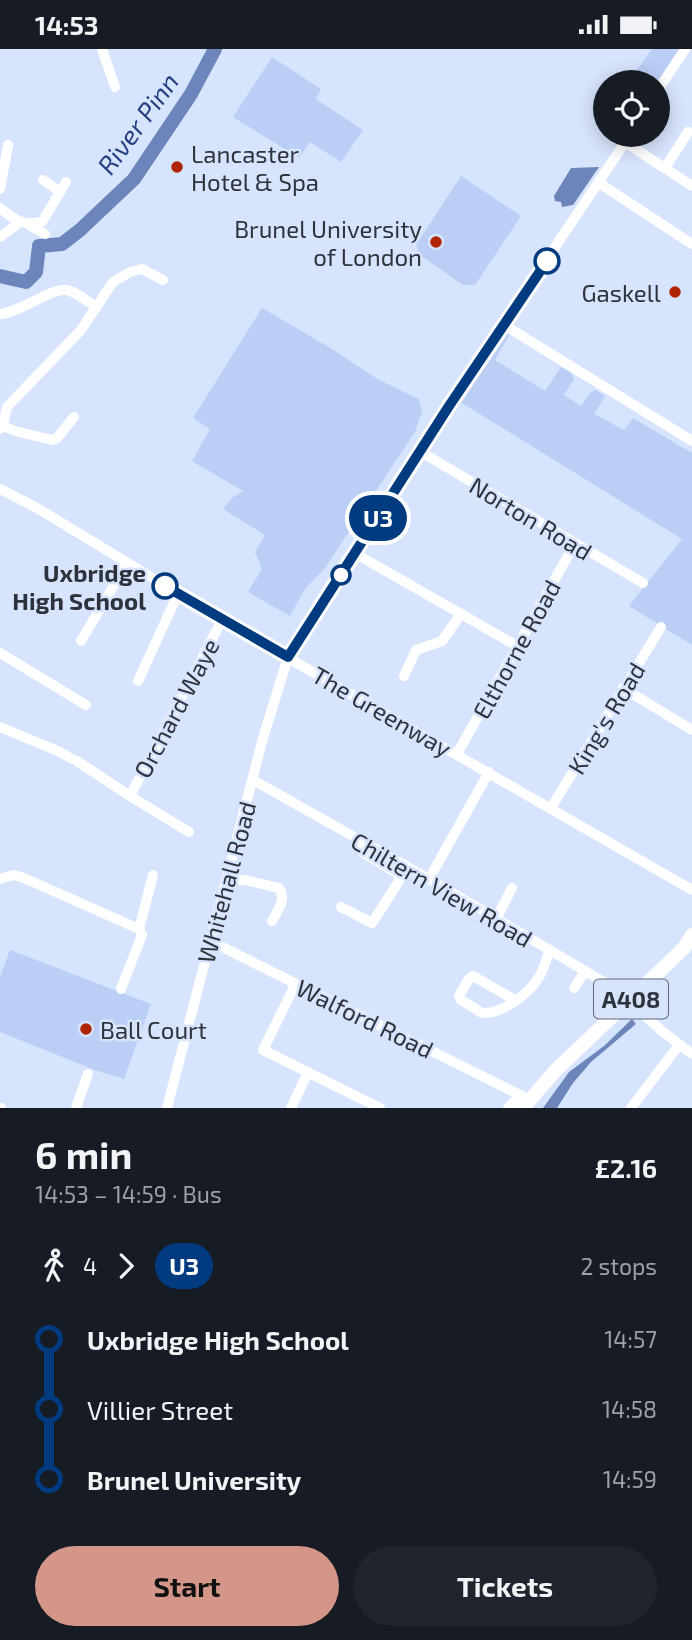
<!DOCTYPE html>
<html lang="en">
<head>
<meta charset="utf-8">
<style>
	:root { --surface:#171b24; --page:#20242c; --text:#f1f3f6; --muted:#9ea1a6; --accent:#d49689 }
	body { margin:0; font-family:"Exo 2",sans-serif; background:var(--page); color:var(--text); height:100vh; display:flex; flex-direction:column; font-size:26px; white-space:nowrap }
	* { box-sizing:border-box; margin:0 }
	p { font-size:23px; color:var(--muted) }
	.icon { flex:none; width:38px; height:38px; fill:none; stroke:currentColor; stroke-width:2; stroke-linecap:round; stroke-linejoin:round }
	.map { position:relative; height:1059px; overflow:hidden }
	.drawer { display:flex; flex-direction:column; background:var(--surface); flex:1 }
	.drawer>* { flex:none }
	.badge { padding:0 14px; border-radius:23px; font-size:24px; line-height:46px }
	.buttons { position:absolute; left:593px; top:21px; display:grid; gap:14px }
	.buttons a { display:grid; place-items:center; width:77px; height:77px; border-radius:50%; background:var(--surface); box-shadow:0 4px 18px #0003; font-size:35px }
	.map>.badge { position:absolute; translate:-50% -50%; box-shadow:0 0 0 4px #fff }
	.legs { display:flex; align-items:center; gap:10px; height:77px; padding:0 35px; font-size:23px }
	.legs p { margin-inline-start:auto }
	.headline { display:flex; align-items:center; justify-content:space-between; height:119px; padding:0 35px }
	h1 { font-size:38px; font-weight:700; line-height:52px }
	.button { display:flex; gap:14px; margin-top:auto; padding:14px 35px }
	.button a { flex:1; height:80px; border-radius:42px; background:var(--accent); color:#111; font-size:28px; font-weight:700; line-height:80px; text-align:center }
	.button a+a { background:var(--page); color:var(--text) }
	ul { padding:0 35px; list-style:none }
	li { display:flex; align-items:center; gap:24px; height:70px; font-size:26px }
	li i { display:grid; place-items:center; width:10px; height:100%; margin:0 9px; background:currentColor }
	li i::after { content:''; width:18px; height:18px; margin:-9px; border:5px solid; border-radius:50%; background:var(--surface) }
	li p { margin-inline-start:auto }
	li:first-child i { background:linear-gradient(#0000 50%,currentColor 0) }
	li:last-child i { background:linear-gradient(currentColor 50%,#0000 0) }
	.status { display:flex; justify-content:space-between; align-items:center; height:49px; padding:0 35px; background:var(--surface); direction:ltr }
	.status svg { height:19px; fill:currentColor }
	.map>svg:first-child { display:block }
	.green { fill:#bacef6 }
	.water { fill:#6c86bc }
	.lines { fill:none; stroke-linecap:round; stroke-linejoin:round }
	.river { stroke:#6c86bc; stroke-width:14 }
	.minor { stroke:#fff; stroke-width:10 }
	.major { stroke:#fff; stroke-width:14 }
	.line-1-casing { stroke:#fff; stroke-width:16 }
	.line-1 { stroke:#003b80; stroke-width:10 }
	.poi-dot { fill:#b02404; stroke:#d7e4fd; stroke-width:2.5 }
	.stop-1-dot { fill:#fff; stroke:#003b80; stroke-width:3.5 }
	.labels { text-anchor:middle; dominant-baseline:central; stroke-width:5; stroke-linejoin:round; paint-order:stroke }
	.shield { fill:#d7e4fd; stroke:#616776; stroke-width:2 }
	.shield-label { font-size:23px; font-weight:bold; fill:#2e323c }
	.poi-label { font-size:24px; fill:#2e323c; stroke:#d7e4fd; text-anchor:start }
	.street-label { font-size:24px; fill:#2e323c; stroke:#d7e4fd }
	.stop-label { font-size:24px; font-weight:bold; fill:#2e323c; stroke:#d7e4fd; text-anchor:end }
	.water-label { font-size:26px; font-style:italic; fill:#244082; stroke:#d7e4fd }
</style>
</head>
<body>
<div class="status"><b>14:53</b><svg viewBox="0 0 49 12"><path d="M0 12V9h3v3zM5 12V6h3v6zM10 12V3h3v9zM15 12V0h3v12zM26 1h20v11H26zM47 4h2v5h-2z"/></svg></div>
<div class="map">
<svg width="692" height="1059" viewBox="0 0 692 1059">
	<rect width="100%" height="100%" fill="#d7e4fd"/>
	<g class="green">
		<path d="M 652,0 L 683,0 L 658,33 L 628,33 Z"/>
		<path d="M 272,8 L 321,40 L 316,50 L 363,81 L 341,113 L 310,93 L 299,109 L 233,68 Z"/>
		<path d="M 461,127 L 521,167 L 475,236 L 463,236 L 420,206 L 416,196 Z"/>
		<path d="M 262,259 L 327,297 L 379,331 L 419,350 L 422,362 L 415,383 L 325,519 L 304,541 L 290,567 L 248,543 L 262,520 L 255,503 L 265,486 L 223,460 L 233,448 L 243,442 L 192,412 L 210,380 L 193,369 Z"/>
		<path d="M 507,283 L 510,285 L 495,311 L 545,342 L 561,318 L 571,324 L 574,330 L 564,346 L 581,357 L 591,343 L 596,341 L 605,347 L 594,365 L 624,381 L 633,369 L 692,404 L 692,596 L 629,557 L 682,490 L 454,349 L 483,307 L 489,310 Z"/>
		<path d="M 10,901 L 151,955 L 124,1030 L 95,1021 L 0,983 L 0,928 Z"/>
	</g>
	<g class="water">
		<path d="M 599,118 L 573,156 L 562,158 L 561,153 L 555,152 L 554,147 L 571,119 Z"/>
		<path d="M 632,970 L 636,975 L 591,1013 L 573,1034 L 557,1059 L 543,1059 L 569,1023 L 604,997 Z"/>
	</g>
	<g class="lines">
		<path class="river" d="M 0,227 L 26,233 L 36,223 L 39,197 L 62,195 L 80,181 L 134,130 L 191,45 L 215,0"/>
		<g class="minor">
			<path d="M 102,0 L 115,38"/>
			<path d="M 658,41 L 685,0"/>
			<path d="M 625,93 L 692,137"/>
			<path d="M 665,119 L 688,83"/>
			<path d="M 43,131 L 60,143"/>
			<path d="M 599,134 L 692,195"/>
			<path d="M 0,140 L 8,96"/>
			<path d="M 0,159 C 15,171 22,177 42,173 L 66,133"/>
			<path d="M 29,176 L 45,185"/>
			<path d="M 0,188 L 19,174"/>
			<path d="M 0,265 C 22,263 52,238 67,241 C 77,243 87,252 96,258"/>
			<path d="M 504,276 L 692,392"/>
			<path d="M 3,377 L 15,382 L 52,391 L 57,389 L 74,368"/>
			<path d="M 0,380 L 3,377 L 7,358 L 81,281 L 113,233 L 130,223 L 142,220 L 163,231"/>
			<path d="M 421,403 L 643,534"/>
			<path d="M 0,440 L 37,459 L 222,571 L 692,841"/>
			<path d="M 356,505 L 517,597"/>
			<path d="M 81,592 L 127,514"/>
			<path d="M 0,604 L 86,656"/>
			<path d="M 404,627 L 416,601 L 442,592 L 461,565"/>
			<path d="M 138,632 L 178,545"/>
			<path d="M 623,639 L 692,681"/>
			<path d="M 0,678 L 58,702 L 72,710"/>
			<path d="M 457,705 L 574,496"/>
			<path d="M 77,712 L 130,747"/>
			<path d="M 253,731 L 429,830 L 614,939 L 662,982 L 692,1005"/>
			<path d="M 551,759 L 661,578"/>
			<path d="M 189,783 L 130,747 L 222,571"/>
			<path d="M 0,830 L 14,826 L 24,829 L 139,880 L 142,886 L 121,940"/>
			<path d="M 429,830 L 489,723"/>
			<path d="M 228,831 L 245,831 L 279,839 C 287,850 278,861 272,872"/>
			<path d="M 341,858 L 372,874 L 399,832 L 398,825 L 362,803 L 360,793"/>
			<path d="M 496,870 L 512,839"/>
			<path d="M 139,880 L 153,826"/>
			<path d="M 210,892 L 520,1046"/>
			<path d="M 295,936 L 263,1001 L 380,1059"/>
			<path d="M 574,939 L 585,922"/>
			<path d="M 515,951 L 473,927 L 468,931 L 459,947 L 461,951 L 482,964 C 502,965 529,945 539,928 C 544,920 546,910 550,901"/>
			<path d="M 0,1059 L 1,1059"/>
			<path d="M 76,1059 L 88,1025"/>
			<path d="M 167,1059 L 263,689 L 288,608 L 454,349 L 630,86"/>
			<path d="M 291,1059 L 308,1023"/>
			<path d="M 508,1059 L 520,1046 L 523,1048"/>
			<path d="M 631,1059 L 679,996"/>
		</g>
		<path class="major" d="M 523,1059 L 555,1022 L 684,899 L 692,886"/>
	</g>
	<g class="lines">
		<g class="line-1-casing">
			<path id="line-1" d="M 165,537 L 288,608 L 449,357 L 547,212"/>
		</g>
		<use href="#line-1" class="line-1"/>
	</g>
	<g class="poi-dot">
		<circle cx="177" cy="118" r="7"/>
		<circle cx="436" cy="193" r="7"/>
		<circle cx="675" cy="243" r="7"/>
		<circle cx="86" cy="980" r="7"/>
	</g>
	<g class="stop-1-dot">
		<circle cx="547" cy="212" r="12"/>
		<circle cx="341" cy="526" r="9"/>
		<circle cx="165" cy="537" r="12"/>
	</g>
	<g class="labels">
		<rect class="shield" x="594" y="930.5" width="74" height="39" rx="5"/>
		<g class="shield-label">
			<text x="631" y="950">A408</text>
		</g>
		<g class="poi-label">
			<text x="191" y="104">Lancaster<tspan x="191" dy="28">Hotel &amp; Spa</tspan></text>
			<text x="422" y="179" text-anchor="end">Brunel University<tspan x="422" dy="28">of London</tspan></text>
			<text x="661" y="243" text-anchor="end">Gaskell</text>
			<text x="100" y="980">Ball Court</text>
		</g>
		<g class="street-label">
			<text transform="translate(531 469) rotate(31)">Norton Road</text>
			<text transform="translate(516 600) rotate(-61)">Elthorne Road</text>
			<text transform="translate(176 659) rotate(-62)">Orchard Waye</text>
			<text transform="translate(382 662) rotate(30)">The Greenway</text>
			<text transform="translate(606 669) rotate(-59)">King's Road</text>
			<text transform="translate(226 833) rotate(-75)">Whitehall Road</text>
			<text transform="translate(442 840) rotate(30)">Chiltern View Road</text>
			<text transform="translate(365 969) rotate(26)">Walford Road</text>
		</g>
		<g class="stop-label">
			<text x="146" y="523">Uxbridge<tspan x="146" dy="28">High School</tspan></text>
		</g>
		<g class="water-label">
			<text transform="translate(137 74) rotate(-54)">River Pinn</text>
		</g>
	</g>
</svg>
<div class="buttons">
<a><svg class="icon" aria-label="locate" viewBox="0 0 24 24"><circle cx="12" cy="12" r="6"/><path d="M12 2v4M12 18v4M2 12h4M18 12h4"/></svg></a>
</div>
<b class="badge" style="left:378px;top:469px;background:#003b80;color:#fff">U3</b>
</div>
<section class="drawer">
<div class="headline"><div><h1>6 min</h1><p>14:53 – 14:59 · Bus</p></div><b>£2.16</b></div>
<div class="legs"><svg class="icon" aria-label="walk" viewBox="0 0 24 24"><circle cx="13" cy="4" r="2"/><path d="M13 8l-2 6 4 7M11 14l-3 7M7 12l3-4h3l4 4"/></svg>4<svg class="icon" aria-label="forward" viewBox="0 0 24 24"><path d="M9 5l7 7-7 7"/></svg><b class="badge" style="background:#003b80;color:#fff">U3</b><p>2 stops</p></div>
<ul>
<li><i style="color:#003b80"></i><b>Uxbridge High School</b><p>14:57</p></li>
<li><i style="color:#003b80"></i><span>Villier Street</span><p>14:58</p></li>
<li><i style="color:#003b80"></i><b>Brunel University</b><p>14:59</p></li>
</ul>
<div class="button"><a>Start</a><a>Tickets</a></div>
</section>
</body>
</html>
